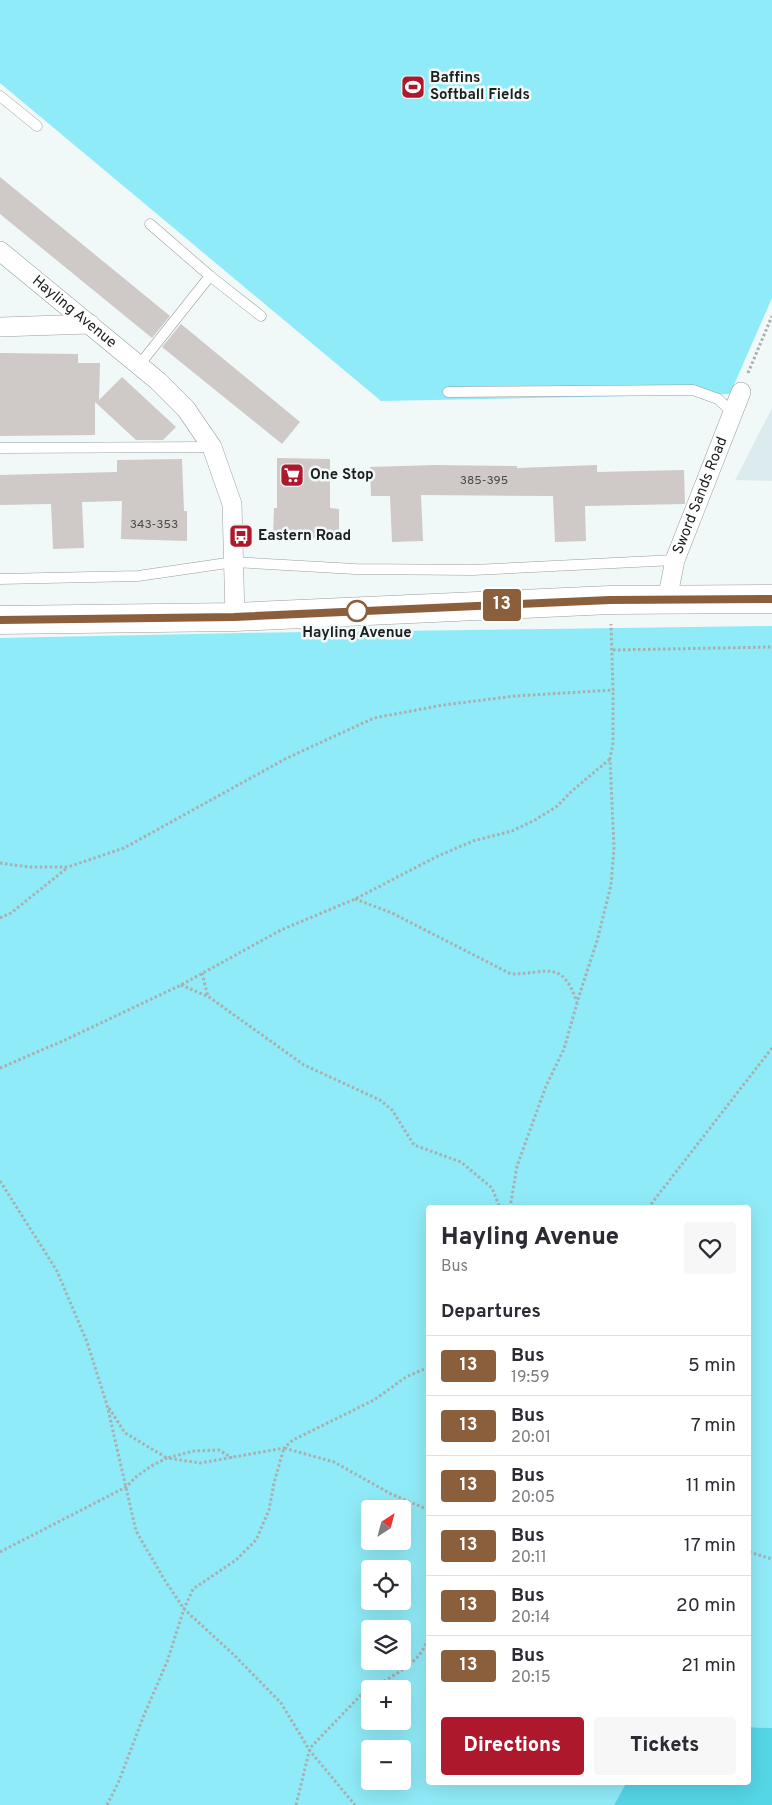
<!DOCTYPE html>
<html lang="en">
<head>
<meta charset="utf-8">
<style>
	:root { --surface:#fff; --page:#f7f7f7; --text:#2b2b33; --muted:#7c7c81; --line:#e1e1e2; --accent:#ad182c }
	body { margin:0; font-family:Overpass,sans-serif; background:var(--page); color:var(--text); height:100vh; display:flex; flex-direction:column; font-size:19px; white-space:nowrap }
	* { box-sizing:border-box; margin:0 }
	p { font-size:16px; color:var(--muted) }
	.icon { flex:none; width:28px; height:28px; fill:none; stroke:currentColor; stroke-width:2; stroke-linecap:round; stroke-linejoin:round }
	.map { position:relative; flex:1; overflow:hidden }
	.drawer { position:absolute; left:426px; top:1205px; width:325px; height:580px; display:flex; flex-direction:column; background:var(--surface); border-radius:5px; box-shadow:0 5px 20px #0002 }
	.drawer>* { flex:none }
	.badge { padding:0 10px; border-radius:4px; font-size:18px; line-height:32px }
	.needle { width:32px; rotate:36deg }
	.buttons { position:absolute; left:361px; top:1500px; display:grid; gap:10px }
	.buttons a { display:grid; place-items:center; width:50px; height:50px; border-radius:5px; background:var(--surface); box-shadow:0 5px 20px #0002; font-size:25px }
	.map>.badge { position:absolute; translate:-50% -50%; box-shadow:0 0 0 2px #fff }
	h2 { padding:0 15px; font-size:19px; line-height:45px }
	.round { display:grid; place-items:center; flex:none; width:52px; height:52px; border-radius:5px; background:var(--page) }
	.head { display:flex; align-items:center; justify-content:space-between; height:85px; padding:0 15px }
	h1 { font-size:24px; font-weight:800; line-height:38px }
	.action { display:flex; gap:10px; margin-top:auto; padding:10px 15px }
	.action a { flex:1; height:58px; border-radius:5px; background:var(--accent); color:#fff; font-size:20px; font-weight:800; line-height:58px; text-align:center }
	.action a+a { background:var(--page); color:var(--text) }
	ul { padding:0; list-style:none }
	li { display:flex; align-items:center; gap:15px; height:60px; padding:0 15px; border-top:1px solid var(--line) }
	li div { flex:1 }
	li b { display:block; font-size:19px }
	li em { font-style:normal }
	li .badge { min-width:55px; font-weight:700; text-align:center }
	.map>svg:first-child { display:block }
	.built { fill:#dcebed }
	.green { fill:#90ebf8; fill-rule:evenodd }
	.water { fill:#54d6e7 }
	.building { fill:#cfc9c8 }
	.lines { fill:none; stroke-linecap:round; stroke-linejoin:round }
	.lane-casing { stroke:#999e9f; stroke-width:11 }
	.street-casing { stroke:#999e9f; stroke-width:20 }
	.primary-casing { stroke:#999e9f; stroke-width:29 }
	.path { stroke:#a9aeae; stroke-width:3; stroke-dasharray:2.5 2.5; stroke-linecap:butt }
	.lane { stroke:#fff; stroke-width:10 }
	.street { stroke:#fff; stroke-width:19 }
	.primary { stroke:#fff; stroke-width:28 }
	.line-casing { stroke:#fff; stroke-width:11 }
	.line { stroke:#8b5e3c; stroke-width:8 }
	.stop-dot { fill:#fff; stroke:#8b5e3c; stroke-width:2.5 }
	.labels { text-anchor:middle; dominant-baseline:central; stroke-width:5; stroke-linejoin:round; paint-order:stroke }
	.number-label { font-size:12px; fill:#4a4a49 }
	.poi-label { font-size:15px; font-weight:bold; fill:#1d1f1f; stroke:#f1f8f8; text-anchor:start }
	.street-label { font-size:15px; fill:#1d1f1f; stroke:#f1f8f8 }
	.stop-label { font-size:15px; font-weight:bold; fill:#1d1f1f; stroke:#f1f8f8 }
</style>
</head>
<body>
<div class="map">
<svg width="772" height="1805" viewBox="0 0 772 1805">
	<rect width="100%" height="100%" fill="#f1f8f8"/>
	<path class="built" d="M 772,408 L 772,481 L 735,480 Z"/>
	<g class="green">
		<path d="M 0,0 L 772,0 L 772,298 L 730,394 L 381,401 L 0,83 Z"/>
		<path d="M 772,626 L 772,1728 L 749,1727 L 749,1208 L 429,1208 L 429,1782 L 626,1783 L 614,1805 L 0,1805 L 0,638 L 242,633 ZM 370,1509 L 402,1509 L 402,1541 L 370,1541 ZM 370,1569 L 402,1569 L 402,1601 L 370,1601 ZM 370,1629 L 402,1629 L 402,1661 L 370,1661 ZM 370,1689 L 402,1689 L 402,1721 L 370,1721 ZM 370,1749 L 402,1749 L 402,1781 L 370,1781 Z"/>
	</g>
	<path class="water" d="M 749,1727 L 772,1728 L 772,1805 L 614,1805 L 626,1783 L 749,1782 Z"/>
	<g class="building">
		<path d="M 0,177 L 170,316 L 152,338 L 0,214 Z"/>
		<path d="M 181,324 L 300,422 L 282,444 L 162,347 Z"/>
		<path d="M 0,353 L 78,354 L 78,363 L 100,363 L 99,400 L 122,377 L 176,427 L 163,440 L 136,440 L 95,402 L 95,435 L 0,436 Z"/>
		<path d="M 277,458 L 330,459 L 330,508 L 339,509 L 339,538 L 273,538 L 274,508 L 277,508 Z"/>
		<path d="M 182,459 L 184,511 L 187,511 L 187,541 L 121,539 L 122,501 L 82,502 L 84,548 L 53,549 L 51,504 L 0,505 L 0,475 L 117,472 L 117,460 Z"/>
		<path d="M 435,465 L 517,466 L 517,468 L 597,465 L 597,472 L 684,470 L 685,504 L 585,506 L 586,541 L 555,542 L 553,496 L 421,495 L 423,541 L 392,542 L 390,496 L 371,496 L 370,467 Z"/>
	</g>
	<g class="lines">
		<g class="lane-casing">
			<g id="lane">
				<path d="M 0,96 L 37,126"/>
				<path d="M 150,224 L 210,276"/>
				<path d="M 140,364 L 210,276 L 261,316"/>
				<path d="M 448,392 L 693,390 L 718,399 L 733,413"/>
				<path d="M 0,448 L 212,447"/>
				<path d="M 0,579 L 138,576 L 234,562 L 355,569 L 473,570 L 675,560"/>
			</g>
		</g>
		<g class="street-casing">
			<g id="street">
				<path id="s1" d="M 0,251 L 158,381 L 186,409 L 212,447 L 232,504 L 235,617"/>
				<path d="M 0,327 L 90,324"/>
				<path id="s2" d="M 667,600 L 675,560 L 741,392"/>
			</g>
		</g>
		<g class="primary-casing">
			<path id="primary" d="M 0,620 L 235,617 L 610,600 L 772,599"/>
		</g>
		<g class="path">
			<path d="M 748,373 L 772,316"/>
			<path d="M 613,650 L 772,647"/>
			<path d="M 0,863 L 29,867 L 68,867 L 124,848 L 287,758 L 374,718 L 443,705 L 515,696 L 613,690 L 611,624"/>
			<path d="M 355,899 L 392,913 L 511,974 C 548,974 561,958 577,1002"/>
			<path d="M 0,918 L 11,913 L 67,868"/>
			<path d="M 202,973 L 208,997"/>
			<path d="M 181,985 L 209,997 L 304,1065 L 380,1100 L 392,1110 L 414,1145 L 461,1162 L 492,1188 L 500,1208"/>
			<path d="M 0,1068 L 65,1040 L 181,985 L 281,930 L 355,899 L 436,857 L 473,841 L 512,831 L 535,820 L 556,807 L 573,790 L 610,759"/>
			<path d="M 0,1181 L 57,1271 L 87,1342 L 107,1405 L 136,1531 L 164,1579 L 184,1609 L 233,1654 L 281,1703 L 310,1751 L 355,1805"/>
			<path d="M 510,1208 L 517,1166 L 546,1086 L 564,1049 L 579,996 L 597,941 L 611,885 L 614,848 L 610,759 L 613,743 L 613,690"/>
			<path d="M 648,1208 L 772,1048"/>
			<path d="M 109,1408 L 125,1433 L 167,1458 L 194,1451 L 219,1450 L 232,1458"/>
			<path d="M 0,1552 L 126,1487 L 136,1477 L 151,1466 L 167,1458 L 200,1463 L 284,1448 L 293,1440 L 374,1400 L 406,1377 L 429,1367"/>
			<path d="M 749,1552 L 772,1559"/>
			<path d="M 371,1689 C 391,1676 422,1663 428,1638 C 430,1631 429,1622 429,1614"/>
			<path d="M 107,1805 L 119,1781 L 144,1715 L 167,1662 L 184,1609 L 193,1589 L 236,1560 L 256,1540 L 269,1510 L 274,1483 L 284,1448 L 334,1462 L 391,1494 L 429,1510"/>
			<path d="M 296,1805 L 310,1748 L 361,1695 L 370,1690"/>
		</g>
		<use href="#lane" class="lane"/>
		<use href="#street" class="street"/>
		<use href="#primary" class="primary"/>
	</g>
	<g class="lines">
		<g class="line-casing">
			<path id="line" d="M 0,620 L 234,617 L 610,600 L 772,599"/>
		</g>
		<use href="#line" class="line"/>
	</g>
	<defs>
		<g id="stadium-square" transform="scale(1.25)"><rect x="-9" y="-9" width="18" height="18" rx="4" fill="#ad182c" stroke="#f1f8f8"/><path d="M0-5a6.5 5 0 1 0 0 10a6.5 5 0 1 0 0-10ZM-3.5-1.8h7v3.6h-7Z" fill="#fff"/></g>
		<g id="supermarket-square" transform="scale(1.25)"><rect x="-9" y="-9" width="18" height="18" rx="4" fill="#ad182c" stroke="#f1f8f8"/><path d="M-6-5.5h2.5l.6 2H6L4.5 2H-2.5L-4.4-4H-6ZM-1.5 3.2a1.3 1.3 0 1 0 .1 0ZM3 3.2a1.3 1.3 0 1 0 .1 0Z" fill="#fff"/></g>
		<g id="bus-square" transform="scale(1.25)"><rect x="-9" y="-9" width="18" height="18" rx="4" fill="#ad182c" stroke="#f1f8f8"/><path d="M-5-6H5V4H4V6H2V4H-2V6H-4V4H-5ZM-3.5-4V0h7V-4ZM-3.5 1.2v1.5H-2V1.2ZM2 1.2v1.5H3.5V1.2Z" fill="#fff"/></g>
	</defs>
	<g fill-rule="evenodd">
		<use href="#stadium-square" x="413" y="87"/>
		<use href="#supermarket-square" x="292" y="475"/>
		<use href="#bus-square" x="241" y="536"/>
	</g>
	<circle class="stop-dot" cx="357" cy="611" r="10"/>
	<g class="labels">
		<g class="number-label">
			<text x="484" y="481">385-395</text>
			<text x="154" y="525">343-353</text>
		</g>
		<g class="poi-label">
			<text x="430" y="78">Baffins<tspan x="430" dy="17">Softball Fields</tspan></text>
			<text x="310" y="475">One Stop</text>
			<text x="258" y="536">Eastern Road</text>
		</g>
		<g class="street-label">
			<text stroke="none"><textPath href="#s1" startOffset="96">Hayling Avenue</textPath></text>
			<text stroke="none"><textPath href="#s2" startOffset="110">Sword Sands Road</textPath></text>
		</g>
		<g class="stop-label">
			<text x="357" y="633">Hayling Avenue</text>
		</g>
	</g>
</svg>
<div class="buttons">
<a><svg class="needle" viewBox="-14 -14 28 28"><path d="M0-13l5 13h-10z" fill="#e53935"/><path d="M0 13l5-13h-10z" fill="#7c7c81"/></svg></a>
<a><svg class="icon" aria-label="locate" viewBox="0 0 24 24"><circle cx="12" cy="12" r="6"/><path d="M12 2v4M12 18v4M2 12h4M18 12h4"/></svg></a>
<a><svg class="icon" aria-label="layers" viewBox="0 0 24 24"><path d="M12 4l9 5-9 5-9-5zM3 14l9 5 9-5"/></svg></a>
<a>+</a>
<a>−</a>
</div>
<b class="badge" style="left:502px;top:605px;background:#8b5e3c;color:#fff">13</b>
<section class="drawer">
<div class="head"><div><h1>Hayling Avenue</h1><p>Bus</p></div><a class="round"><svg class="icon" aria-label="heart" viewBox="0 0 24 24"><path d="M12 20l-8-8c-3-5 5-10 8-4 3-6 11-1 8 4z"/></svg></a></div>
<h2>Departures</h2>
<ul>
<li><span class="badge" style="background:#8b5e3c;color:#fff">13</span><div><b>Bus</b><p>19:59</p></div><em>5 min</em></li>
<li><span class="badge" style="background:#8b5e3c;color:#fff">13</span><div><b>Bus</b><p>20:01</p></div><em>7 min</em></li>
<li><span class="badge" style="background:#8b5e3c;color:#fff">13</span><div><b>Bus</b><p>20:05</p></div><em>11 min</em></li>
<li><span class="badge" style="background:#8b5e3c;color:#fff">13</span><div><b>Bus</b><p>20:11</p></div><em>17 min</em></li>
<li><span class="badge" style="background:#8b5e3c;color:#fff">13</span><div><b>Bus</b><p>20:14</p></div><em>20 min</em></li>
<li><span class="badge" style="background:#8b5e3c;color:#fff">13</span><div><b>Bus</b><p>20:15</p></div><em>21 min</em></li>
</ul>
<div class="action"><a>Directions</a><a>Tickets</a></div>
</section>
</div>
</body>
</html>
